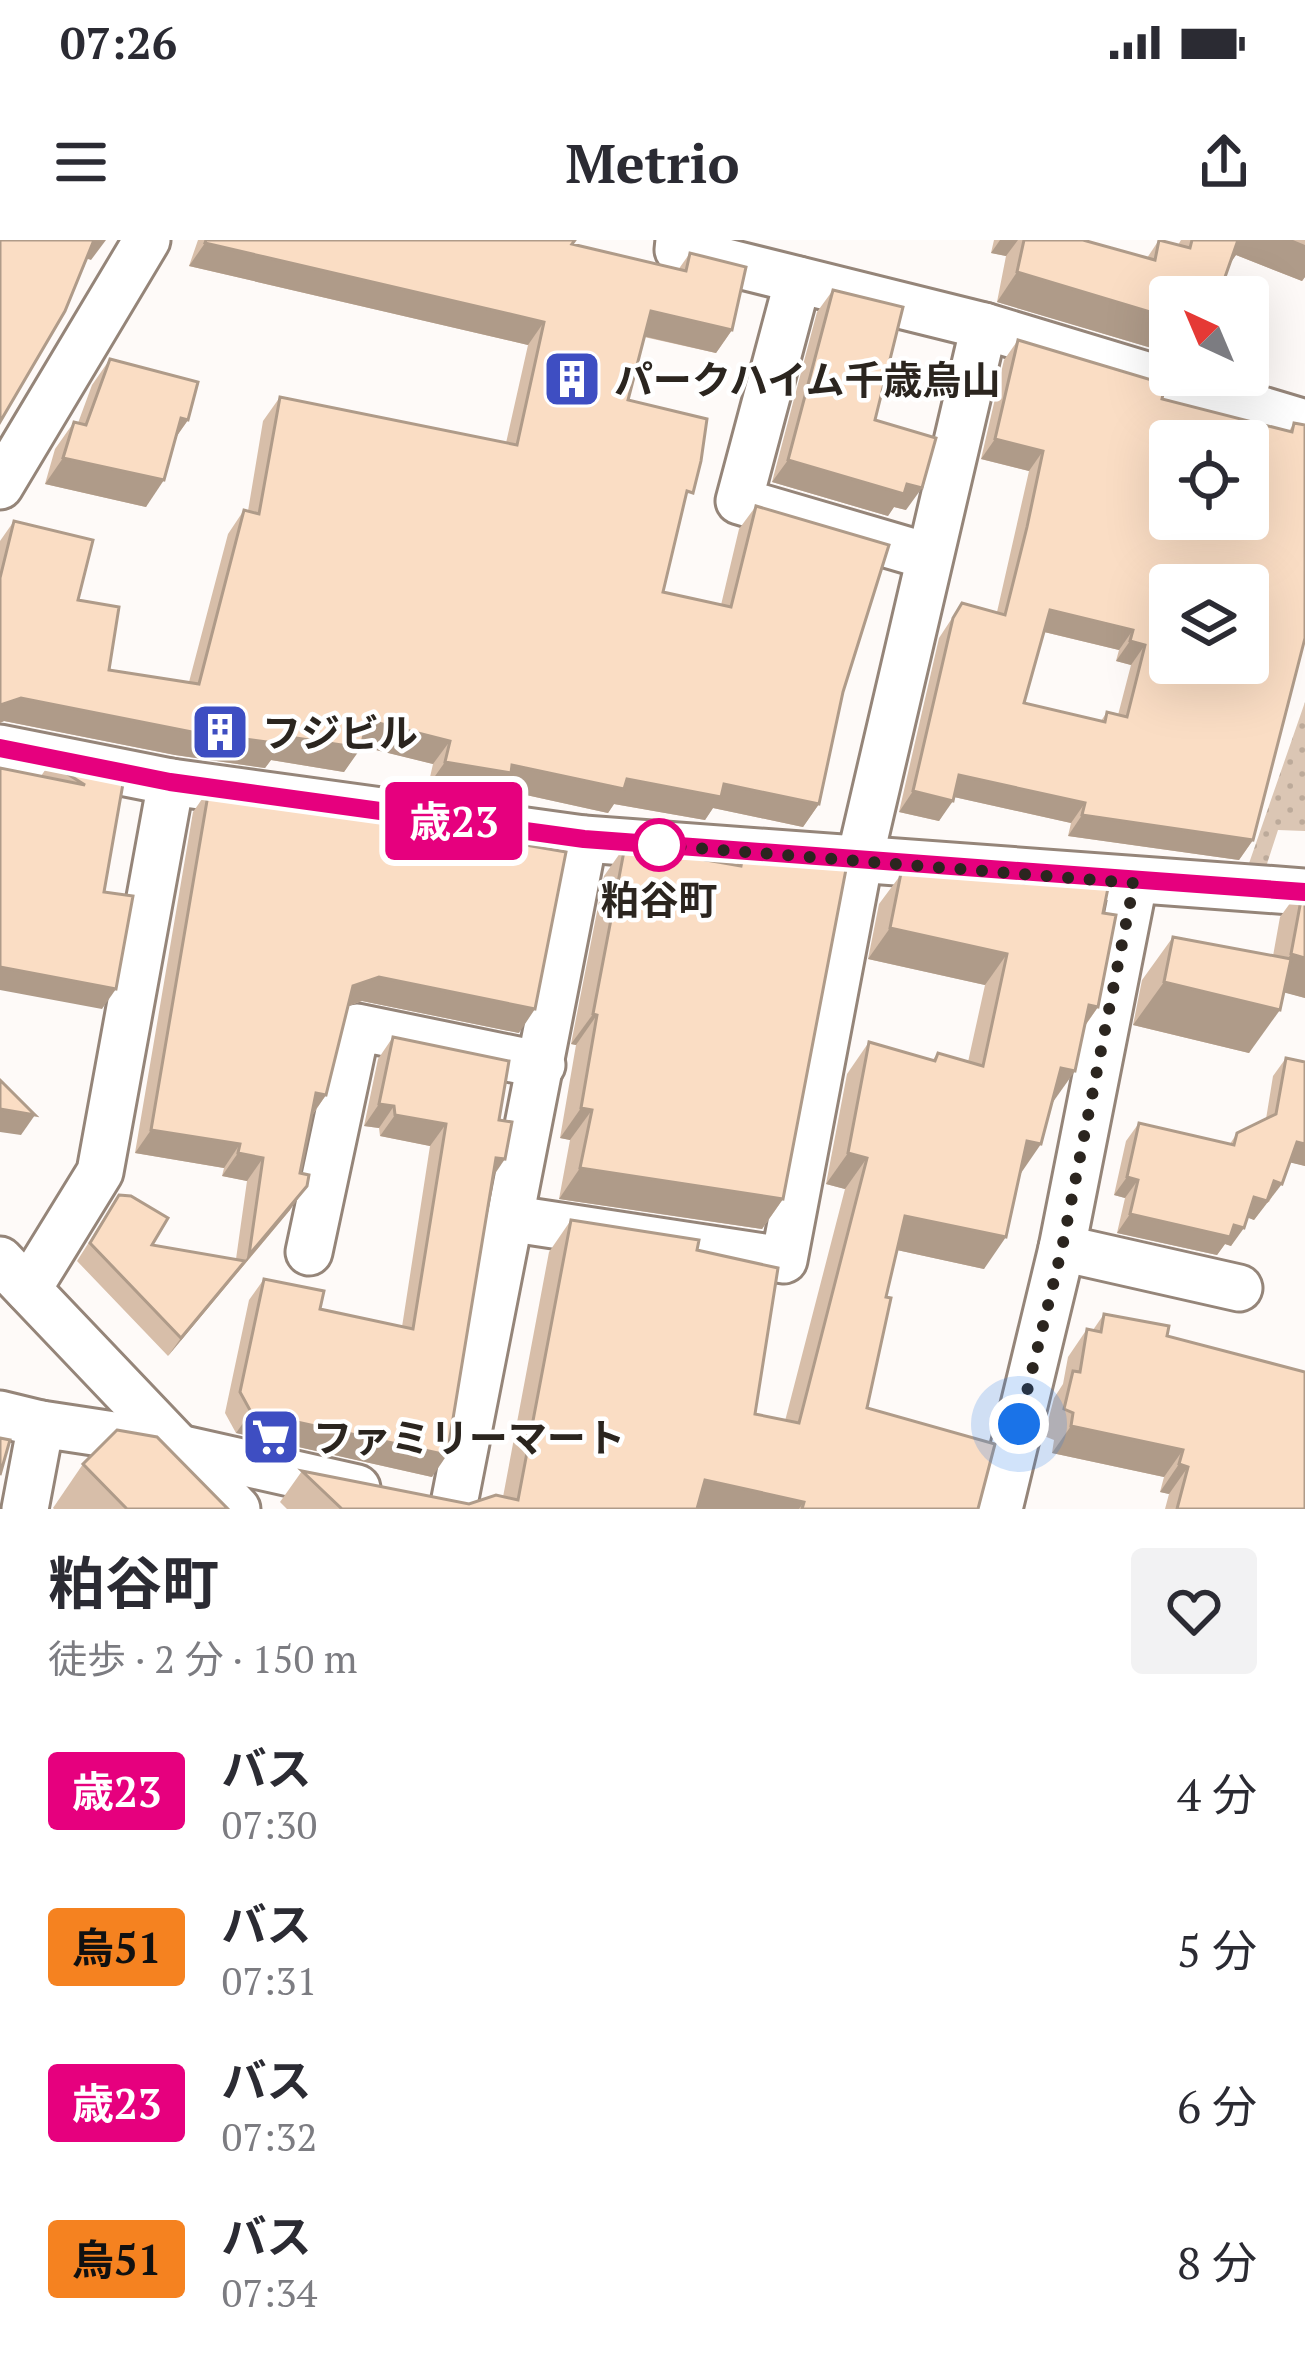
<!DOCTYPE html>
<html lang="ja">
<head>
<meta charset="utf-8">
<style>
	:root { --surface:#fff; --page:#f2f2f3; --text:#2b2b33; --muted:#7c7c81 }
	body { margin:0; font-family:"PT Serif","Noto Sans JP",serif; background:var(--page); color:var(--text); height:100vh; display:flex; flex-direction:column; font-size:45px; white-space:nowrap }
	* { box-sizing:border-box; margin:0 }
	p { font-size:39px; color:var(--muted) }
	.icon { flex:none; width:66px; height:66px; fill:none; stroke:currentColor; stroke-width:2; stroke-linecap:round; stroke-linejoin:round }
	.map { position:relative; height:1269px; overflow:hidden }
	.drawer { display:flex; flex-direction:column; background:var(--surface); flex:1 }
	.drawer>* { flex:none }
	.badge { padding:0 24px; border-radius:9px; font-size:42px; line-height:78px }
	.needle { width:78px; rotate:316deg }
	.fabs { position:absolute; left:1149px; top:36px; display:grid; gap:24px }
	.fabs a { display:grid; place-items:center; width:120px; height:120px; border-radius:12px; background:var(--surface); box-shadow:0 12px 48px #0002; font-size:60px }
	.you { position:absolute; width:60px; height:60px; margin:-30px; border:9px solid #fff; border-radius:50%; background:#1a73e8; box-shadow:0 0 0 18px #1a73e833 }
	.map>.badge { position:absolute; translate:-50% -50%; box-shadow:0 0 0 6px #fff }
	.round { display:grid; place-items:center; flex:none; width:126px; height:126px; border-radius:12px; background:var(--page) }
	.headline { display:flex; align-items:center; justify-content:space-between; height:204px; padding:0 48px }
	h1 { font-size:57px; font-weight:700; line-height:90px }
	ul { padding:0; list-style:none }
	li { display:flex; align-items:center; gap:36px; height:156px; padding:0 48px }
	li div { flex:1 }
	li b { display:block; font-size:45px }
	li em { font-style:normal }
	li .badge { min-width:132px; font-weight:700; text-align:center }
	.status { display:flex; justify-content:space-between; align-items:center; height:84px; padding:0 60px; background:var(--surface); direction:ltr }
	.status svg { height:33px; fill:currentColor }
	header { display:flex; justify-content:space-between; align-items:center; height:156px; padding:0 48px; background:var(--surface); font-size:54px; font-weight:700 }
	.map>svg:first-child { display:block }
	.garden { fill:url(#garden-dots) }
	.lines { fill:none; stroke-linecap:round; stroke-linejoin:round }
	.minor-casing { stroke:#958579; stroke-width:51 }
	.minor { stroke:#fff; stroke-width:45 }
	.wall { fill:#d7bea9; fill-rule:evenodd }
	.shaded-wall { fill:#af9b89 }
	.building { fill:#faddc4; stroke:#af9b89; stroke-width:3; fill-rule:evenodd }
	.line-casing { stroke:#fff; stroke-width:27 }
	.line { stroke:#e6007e; stroke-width:18 }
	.walk { stroke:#2b251f; stroke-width:12; stroke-dasharray:0 21.6 }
	.stop-dot { fill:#fff; stroke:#e6007e; stroke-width:6 }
	.labels { text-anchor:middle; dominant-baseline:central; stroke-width:9; stroke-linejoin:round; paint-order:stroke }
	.poi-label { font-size:39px; font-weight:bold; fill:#2b251f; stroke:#fff; text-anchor:start }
	.stop-label { font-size:39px; font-weight:bold; fill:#2b251f; stroke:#fff }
</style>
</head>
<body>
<div class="status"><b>07:26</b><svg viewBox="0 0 49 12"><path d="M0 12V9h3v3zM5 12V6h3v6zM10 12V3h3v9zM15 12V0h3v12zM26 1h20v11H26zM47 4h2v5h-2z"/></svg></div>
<header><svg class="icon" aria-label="menu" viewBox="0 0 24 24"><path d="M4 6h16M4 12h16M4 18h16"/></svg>Metrio<svg class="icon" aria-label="share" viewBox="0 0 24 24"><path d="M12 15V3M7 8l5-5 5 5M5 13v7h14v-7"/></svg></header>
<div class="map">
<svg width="1305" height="1269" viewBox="0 0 1305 1269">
	<defs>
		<pattern id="garden-dots" width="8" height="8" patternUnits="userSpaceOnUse" patternTransform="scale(3)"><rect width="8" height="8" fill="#dbc6b4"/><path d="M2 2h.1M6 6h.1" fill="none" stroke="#bcaa9a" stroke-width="1.8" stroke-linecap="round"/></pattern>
	</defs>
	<rect width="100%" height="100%" fill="#fefaf8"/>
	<path class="garden" d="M 1305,462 L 1305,591 L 1278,590 L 1264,633 L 1246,632 Z"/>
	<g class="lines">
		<g class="minor-casing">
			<g id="minor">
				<path d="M 679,0 L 678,10 L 984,86 L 1305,183"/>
				<path d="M 798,40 L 739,261 L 927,316"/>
				<path d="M 0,246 L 147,0"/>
				<path d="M 0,508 L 171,542 L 584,599 L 1305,652"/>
				<path d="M 514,979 L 784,1020 L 860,618 L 984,86"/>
				<path d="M 1062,1008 L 1239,1048"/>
				<path d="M 309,1012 L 357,787 L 542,825"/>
				<path d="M 0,1020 L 237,1269"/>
				<path d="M 28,1049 L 100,932 L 171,542"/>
				<path d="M 0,1174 L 41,1184"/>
				<path d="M 183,1209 L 357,1248"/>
				<path d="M 25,1269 L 41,1184 L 173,1204"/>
				<path d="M 453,1269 L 584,599"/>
				<path d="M 999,1269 L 1062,1008 L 1134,643"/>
			</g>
		</g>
		<use href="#minor" class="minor"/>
	</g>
	<g class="wall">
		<path d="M 198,0 L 575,0 L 572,4 L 678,30 L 690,13 L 732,90 L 716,113 L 644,97 L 628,160 L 683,267 L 663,352 L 721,365 L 739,289 L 756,266 L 843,452 L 819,564 L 803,587 L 713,568 L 705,580 L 614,564 L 608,573 L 499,549 L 494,556 L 428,546 L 433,524 L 361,506 L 344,532 L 271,520 L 265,528 L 175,515 L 4,481 L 0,483 L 0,301 L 14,281 L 78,360 L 109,430 L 189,442 L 228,294 L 244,270 L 248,271 L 263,181 L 280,157 L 506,203 L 528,105 L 189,26 Z"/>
		<path d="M 994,0 L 1083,0 L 1147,18 L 1159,0 L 1178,5 L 1181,0 L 1305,0 L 1305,37 L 1302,41 L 1236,15 L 1230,23 L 1170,57 L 1165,112 L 997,62 L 1006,16 L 991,13 Z"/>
		<path d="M 833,50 L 906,270 L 894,267 L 888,276 L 772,242 L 817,72 Z"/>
		<path d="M 1018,100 L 1162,159 L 1289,191 L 1294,183 L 1253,600 L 1239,620 L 1068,596 L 1071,583 L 954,557 L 939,581 L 899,572 L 939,398 L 962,363 L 997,372 L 1029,231 L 981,219 L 1004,120 ZM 1044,392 L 1119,410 L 1116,421 L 1131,425 L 1118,475 L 1107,472 L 1101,481 L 1024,463 Z"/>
		<path d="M 110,119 L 188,180 L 175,198 L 146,267 L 45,244 L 55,209 L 74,182 L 78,183 L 92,145 Z"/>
		<path d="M 50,523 L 124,538 L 104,652 L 102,769 L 41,536 Z"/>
		<path d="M 209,549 L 345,574 L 519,793 L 362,761 L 348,766 L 326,855 L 311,877 L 290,970 L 168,1116 L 77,1021 L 119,955 L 152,1005 L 236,1019 L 247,941 L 222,936 L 224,928 L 135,913 L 193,572 Z"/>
		<path d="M 625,606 L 736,625 L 743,615 L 787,621 L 791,615 L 783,959 L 762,989 L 559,959 L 570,900 L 560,898 L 576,805 L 571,804 L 604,636 Z"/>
		<path d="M 914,617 L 1017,641 L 1027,626 L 1103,673 L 1098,767 L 1085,786 L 1053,862 L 1020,935 L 984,1029 L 897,1010 L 886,1057 L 867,1168 L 978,1269 L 287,1269 L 280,1262 L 302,1231 L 469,1264 L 503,1257 L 549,1012 L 571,980 L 697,1010 L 755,1174 L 785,1181 L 845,949 L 826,944 L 847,834 L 869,802 L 932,821 L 938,813 L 968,822 L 985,745 L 868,719 L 879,664 Z"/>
		<path d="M 1304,644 L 1305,758 L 1284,752 L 1249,813 L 1133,785 L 1142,740 L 1173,697 L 1273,716 L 1280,677 Z"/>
		<path d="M 393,797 L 499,880 L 494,935 L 432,1237 L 236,1193 L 225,1173 L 249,1060 L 264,1039 L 320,1069 L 402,1087 L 430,906 L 380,896 L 379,888 L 364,886 L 378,819 Z"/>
		<path d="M 1286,818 L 1305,822 L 1305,926 L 1290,922 L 1269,962 L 1267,962 L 1254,980 L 1247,977 L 1231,1006 L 1225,1004 L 1217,1015 L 1117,993 L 1125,958 L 1114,955 L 1126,901 L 1139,883 L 1230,904 L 1237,893 L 1266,879 L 1273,836 Z"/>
		<path d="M 1104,1074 L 1167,1096 L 1305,1269 L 1165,1269 L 1169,1254 L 1160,1252 L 1164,1237 L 1052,1213 L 1054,1200 L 1044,1196 L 1054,1158 L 1063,1144 L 1068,1117 L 1087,1089 L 1093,1090 Z"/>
		<path d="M 83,1224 L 228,1269 L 54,1269 L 53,1268 Z"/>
	</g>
	<g class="shaded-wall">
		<path d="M 90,0 L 106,0 L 91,20 L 79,16 Z"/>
		<path d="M 1000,0 L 1018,0 L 1006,16 L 991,13 Z"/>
		<path d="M 1236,0 L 1293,0 L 1305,5 L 1305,37 L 1302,41 L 1236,15 L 1227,28 Z"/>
		<path d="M 205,3 L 544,82 L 528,105 L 189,26 Z"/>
		<path d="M 1017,32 L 1170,78 L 1170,105 L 1165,112 L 997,62 Z"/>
		<path d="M 651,71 L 732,90 L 716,113 L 634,94 Z"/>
		<path d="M 181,178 L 188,180 L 170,206 Z"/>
		<path d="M 995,199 L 1043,211 L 1029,231 L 981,219 Z"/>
		<path d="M 63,218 L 164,240 L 146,267 L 45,244 Z"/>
		<path d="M 788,220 L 907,244 L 922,248 L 906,270 L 894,267 L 888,276 L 772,242 Z"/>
		<path d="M 1050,370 L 1133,390 L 1119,410 L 1036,390 Z"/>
		<path d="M 1130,401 L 1145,405 L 1131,425 L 1116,421 Z"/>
		<path d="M 21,458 L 283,496 L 361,508 L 344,532 L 271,520 L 265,528 L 175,515 L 4,481 L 0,483 L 0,465 Z"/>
		<path d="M 367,480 L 450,501 L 433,524 L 351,504 Z"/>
		<path d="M 445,522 L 512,525 L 627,539 L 724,544 L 819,564 L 803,587 L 713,568 L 705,580 L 614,564 L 608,573 L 499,549 L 494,556 L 428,546 Z"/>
		<path d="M 959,535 L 1085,563 L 1071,583 L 945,555 Z"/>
		<path d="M 913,551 L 953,561 L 939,581 L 899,572 Z"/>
		<path d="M 1082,575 L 1253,600 L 1239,620 L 1068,596 Z"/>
		<path d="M 890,688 L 1007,714 L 985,745 L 868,719 Z"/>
		<path d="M 1291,714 L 1305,718 L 1305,758 L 1267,748 Z"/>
		<path d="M 0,727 L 116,749 L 102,769 L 0,750 Z"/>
		<path d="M 379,737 L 535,769 L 519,793 L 362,761 L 336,770 L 353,746 Z"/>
		<path d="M 1164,742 L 1280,770 L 1249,813 L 1133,785 Z"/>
		<path d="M 1089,765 L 1098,767 L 1076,798 Z"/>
		<path d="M 593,774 L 597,775 L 576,805 L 571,804 Z"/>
		<path d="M 1061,828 L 1075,831 L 1053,862 L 1039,859 Z"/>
		<path d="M 316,853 L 326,855 L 310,878 Z"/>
		<path d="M 379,864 L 394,866 L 379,888 L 364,886 Z"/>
		<path d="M 581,868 L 592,870 L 570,900 L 560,898 Z"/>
		<path d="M 0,869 L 35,875 L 21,895 L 0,892 Z"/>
		<path d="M 395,875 L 446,884 L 430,906 L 380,896 Z"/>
		<path d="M 151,890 L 240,904 L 224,928 L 135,913 Z"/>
		<path d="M 1027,901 L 1041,904 L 1019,936 Z"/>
		<path d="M 1297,902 L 1305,904 L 1305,926 L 1284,921 Z"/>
		<path d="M 238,913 L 263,918 L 247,941 L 222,936 Z"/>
		<path d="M 848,913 L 867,918 L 845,949 L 826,944 Z"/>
		<path d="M 496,918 L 505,919 L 490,941 Z"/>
		<path d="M 580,928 L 783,959 L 762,989 L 559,959 Z"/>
		<path d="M 1127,937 L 1138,940 L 1125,958 L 1114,955 Z"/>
		<path d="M 1274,941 L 1282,944 L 1254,980 L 1241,975 L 1254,957 Z"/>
		<path d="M 307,946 L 290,970 L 233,1038 L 249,1015 Z"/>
		<path d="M 1130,974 L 1234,985 L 1244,988 L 1231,1006 L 1225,1004 L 1217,1015 L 1117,993 Z"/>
		<path d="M 905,976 L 1006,997 L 984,1029 L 883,1007 Z"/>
		<path d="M 245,1021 L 232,1039 L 168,1116 L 181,1098 Z"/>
		<path d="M 251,1172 L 447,1215 L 432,1237 L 236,1193 Z"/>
		<path d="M 1071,1186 L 1183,1210 L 1164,1237 L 1052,1213 Z"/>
		<path d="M 1179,1224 L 1188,1227 L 1169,1254 L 1160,1252 Z"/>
		<path d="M 705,1240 L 804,1262 L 799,1269 L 685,1269 Z"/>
	</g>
	<g class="building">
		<path d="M 0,0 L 94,0 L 65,71 L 0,182 Z"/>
		<path d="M 206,0 L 575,0 L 572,4 L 686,31 L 690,13 L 746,27 L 732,90 L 651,71 L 628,160 L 707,179 L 701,221 L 693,253 L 687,251 L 663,352 L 731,367 L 756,266 L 889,305 L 843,452 L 819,564 L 724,544 L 721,557 L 627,539 L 624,549 L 512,525 L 511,533 L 445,522 L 450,501 L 367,480 L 361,508 L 283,496 L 282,504 L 192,492 L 21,458 L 0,465 L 0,338 L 14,281 L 93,300 L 78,360 L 119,367 L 109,430 L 199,444 L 244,270 L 259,274 L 280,157 L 517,205 L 544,82 L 205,3 Z"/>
		<path d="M 1024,0 L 1083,0 L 1155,20 L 1159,0 L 1190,8 L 1192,0 L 1238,0 L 1218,57 L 1170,57 L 1170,78 L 1017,32 Z"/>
		<path d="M 833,50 L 903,67 L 875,180 L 936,198 L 922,248 L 907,244 L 904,254 L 788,220 Z"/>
		<path d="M 1018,100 L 1165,144 L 1162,159 L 1292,192 L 1294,183 L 1305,185 L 1305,398 L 1253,600 L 1082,575 L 1085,563 L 959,535 L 953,561 L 913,551 L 953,378 L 962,363 L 1005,375 L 1027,287 L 1043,211 L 995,199 ZM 1170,201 L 1248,201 L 1248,279 L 1170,279 ZM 1170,345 L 1248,345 L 1248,423 L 1170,423 ZM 1050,370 L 1133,390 L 1130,401 L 1145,405 L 1127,477 L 1107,472 L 1105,482 L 1024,463 Z"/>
		<path d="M 110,119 L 198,142 L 188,180 L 181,178 L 164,240 L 63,218 L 74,182 L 86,185 Z"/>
		<path d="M 50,523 L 124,538 L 104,652 L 133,656 L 116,749 L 0,727 L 0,528 L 85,545 Z"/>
		<path d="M 209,549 L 346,568 L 345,574 L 566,612 L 535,769 L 379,737 L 353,746 L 326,855 L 316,853 L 300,933 L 309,935 L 307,946 L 249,1015 L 263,918 L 238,913 L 240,904 L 151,890 Z"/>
		<path d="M 625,606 L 741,626 L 743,615 L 790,621 L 791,615 L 847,624 L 783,959 L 580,928 L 592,870 L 581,868 L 597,775 L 593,774 Z"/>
		<path d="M 914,617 L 1024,643 L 1027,626 L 1109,643 L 1103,673 L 1116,675 L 1098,767 L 1089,765 L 1075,831 L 1061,828 L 1041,904 L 1027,901 L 1006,997 L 905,976 L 886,1057 L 891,1058 L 867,1168 L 995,1204 L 978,1269 L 802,1269 L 804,1262 L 705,1240 L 697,1269 L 342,1269 L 302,1231 L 469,1264 L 496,1255 L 518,1260 L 571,980 L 699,1000 L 697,1010 L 778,1028 L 755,1174 L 799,1183 L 867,918 L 848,913 L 869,802 L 935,821 L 938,813 L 983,826 L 1007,714 L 890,688 L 901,633 L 910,634 Z"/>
		<path d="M 1304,644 L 1305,644 L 1305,718 L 1291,714 Z"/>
		<path d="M 1173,697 L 1291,719 L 1280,770 L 1164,742 Z"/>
		<path d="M 393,797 L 509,821 L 499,880 L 512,882 L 505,919 L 496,918 L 447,1215 L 251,1172 L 240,1152 L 264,1039 L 324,1051 L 320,1069 L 413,1089 L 446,884 L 395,875 L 394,866 L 379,864 Z"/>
		<path d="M 1286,818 L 1305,822 L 1305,904 L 1297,902 L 1282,944 L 1274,941 L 1267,961 L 1254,957 L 1244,988 L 1234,985 L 1230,997 L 1130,974 L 1138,940 L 1127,937 L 1139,883 L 1234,905 L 1237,893 L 1276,874 Z"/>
		<path d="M 0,840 L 35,875 L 0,869 Z"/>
		<path d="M 119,955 L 131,956 L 168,978 L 152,1005 L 245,1021 L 181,1098 L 90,1003 Z"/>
		<path d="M 1104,1074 L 1169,1086 L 1167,1096 L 1305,1132 L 1305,1269 L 1177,1269 L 1188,1227 L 1179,1224 L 1183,1210 L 1071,1186 L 1073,1173 L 1064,1169 L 1073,1131 L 1080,1132 L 1087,1089 L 1101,1092 Z"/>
		<path d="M 117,1190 L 157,1197 L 228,1269 L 127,1269 L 83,1224 Z"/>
		<path d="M 0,1198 L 10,1200 L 0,1235 Z"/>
	</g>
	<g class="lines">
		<g class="line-casing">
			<path id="line" d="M 0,508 L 170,542 L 584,599 L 1305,652"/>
		</g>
		<use href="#line" class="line"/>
		<path class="walk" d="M 659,605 L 1134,643 L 1062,1008 L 1019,1184"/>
	</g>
	<defs>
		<g id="building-square" transform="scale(3)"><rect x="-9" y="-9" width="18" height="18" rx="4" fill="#3e4ec2" stroke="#fff"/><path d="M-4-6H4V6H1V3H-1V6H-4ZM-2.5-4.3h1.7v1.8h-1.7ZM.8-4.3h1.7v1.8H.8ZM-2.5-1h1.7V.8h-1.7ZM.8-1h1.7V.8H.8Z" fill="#fff"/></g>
		<g id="supermarket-square" transform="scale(3)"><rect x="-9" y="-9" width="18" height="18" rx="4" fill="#3e4ec2" stroke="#fff"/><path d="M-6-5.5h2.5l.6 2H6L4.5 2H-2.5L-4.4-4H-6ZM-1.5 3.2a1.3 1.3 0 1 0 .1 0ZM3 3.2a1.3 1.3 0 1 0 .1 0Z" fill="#fff"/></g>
	</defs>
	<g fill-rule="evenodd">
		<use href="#building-square" x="572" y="139"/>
		<use href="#building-square" x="220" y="492"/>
		<use href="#supermarket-square" x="271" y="1197"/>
	</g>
	<circle class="stop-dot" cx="659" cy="605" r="24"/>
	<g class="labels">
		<g class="poi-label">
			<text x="614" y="139">パークハイム千歳烏山</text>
			<text x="262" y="492">フジビル</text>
			<text x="313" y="1197">ファミリーマート</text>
		</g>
		<g class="stop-label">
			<text x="659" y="659">粕谷町</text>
		</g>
	</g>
</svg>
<div class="fabs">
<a><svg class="needle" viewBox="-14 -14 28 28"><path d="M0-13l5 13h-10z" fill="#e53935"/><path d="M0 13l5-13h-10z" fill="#7c7c81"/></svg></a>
<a><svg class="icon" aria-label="locate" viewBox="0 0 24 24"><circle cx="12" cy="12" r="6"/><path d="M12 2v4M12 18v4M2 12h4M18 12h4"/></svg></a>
<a><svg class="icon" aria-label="layers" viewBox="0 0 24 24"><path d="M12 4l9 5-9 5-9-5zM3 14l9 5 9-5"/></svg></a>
</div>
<div class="you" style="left:1019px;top:1184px"></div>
<b class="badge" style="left:454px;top:581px;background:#e6007e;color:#fff">歳23</b>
</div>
<section class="drawer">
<div class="headline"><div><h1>粕谷町</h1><p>徒歩 · 2 分 · 150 m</p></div><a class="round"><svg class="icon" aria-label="heart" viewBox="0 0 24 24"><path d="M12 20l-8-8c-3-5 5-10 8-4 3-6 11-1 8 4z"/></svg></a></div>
<ul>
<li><span class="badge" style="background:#e6007e;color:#fff">歳23</span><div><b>バス</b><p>07:30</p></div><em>4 分</em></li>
<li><span class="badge" style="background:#f58220;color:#111">烏51</span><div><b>バス</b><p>07:31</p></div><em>5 分</em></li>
<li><span class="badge" style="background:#e6007e;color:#fff">歳23</span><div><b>バス</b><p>07:32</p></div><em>6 分</em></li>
<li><span class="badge" style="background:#f58220;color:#111">烏51</span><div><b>バス</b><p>07:34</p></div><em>8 分</em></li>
</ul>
</section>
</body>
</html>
